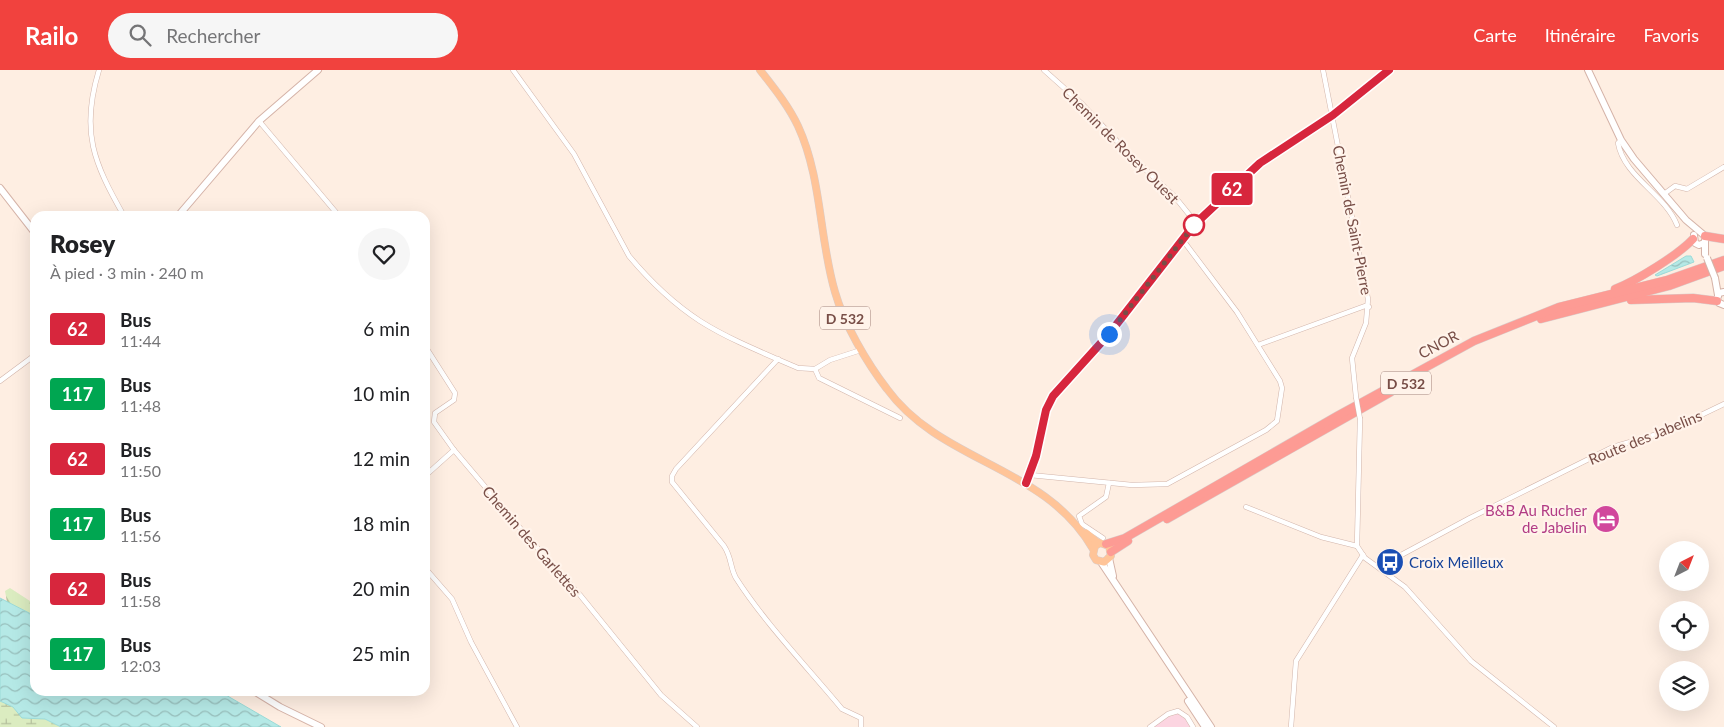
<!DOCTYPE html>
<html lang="fr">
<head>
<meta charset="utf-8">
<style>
	:root { --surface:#fff; --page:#f6f6f6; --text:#202124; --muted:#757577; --accent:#f1423e }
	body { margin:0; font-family:Lato,sans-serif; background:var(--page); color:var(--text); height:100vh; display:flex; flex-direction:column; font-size:19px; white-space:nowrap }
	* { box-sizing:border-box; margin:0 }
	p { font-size:16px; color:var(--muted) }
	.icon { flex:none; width:28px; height:28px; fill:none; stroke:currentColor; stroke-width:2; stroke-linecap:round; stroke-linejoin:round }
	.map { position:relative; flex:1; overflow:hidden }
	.side { position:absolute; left:30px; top:141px; width:400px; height:485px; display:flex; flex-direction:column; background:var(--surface); border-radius:15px; box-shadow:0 5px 20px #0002 }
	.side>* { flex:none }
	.badge { padding:0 10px; border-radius:4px; font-size:18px; line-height:32px }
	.needle { width:32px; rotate:42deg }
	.controls { position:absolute; left:1659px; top:471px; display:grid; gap:10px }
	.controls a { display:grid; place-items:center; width:50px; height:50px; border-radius:50%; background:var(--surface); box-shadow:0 5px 20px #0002; font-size:25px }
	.you { position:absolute; width:25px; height:25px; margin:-12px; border:4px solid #fff; border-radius:50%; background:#1a73e8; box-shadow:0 0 0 8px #1a73e833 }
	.map>.badge { position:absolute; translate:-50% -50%; box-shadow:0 0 0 2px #fff }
	.round { display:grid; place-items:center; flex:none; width:52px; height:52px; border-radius:26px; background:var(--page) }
	.headline { display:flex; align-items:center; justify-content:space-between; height:85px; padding:0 20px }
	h1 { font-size:24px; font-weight:800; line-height:38px }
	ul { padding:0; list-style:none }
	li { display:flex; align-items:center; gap:15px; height:65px; padding:0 20px }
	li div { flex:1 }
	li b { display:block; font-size:19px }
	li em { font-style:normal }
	li .badge { min-width:55px; font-weight:700; text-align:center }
	header { display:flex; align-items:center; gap:30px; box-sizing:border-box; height:70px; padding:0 25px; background:var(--accent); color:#fff }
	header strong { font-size:24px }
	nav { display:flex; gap:28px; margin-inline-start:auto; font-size:18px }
	.search { width:350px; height:45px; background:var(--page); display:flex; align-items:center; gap:12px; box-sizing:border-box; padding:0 18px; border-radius:28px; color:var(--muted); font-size:19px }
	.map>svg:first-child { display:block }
	.medical { fill:#fcd5e1 }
	.forest { fill:url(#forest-firs) }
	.wetland { fill:url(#wetland-marsh) }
	.water { fill:url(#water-waves); stroke:#9bdbd8 }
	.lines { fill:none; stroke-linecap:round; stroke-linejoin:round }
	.street-casing { stroke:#d2b5ab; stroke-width:5.5 }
	.secondary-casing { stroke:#d5b3a8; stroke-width:8 }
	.primary-casing { stroke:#d9cdcb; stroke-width:8 }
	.highway-casing { stroke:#d9cdcb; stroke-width:9 }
	.street { stroke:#fff; stroke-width:4.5 }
	.secondary { stroke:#fff; stroke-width:6 }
	.primary { stroke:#ffc498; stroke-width:7 }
	.highway { stroke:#fd9b94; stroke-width:8 }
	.street-bridge-casing { stroke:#d2b5ab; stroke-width:5.5; stroke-linecap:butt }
	.secondary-bridge-casing { stroke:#d5b3a8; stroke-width:8; stroke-linecap:butt }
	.street-bridge { stroke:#fff; stroke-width:4.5 }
	.secondary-bridge { stroke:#fff; stroke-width:6 }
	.line-casing { stroke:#fff; stroke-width:11 }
	.line { stroke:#d7263d; stroke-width:8 }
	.walk { stroke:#784e47; stroke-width:5; stroke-dasharray:0 9 }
	.stop-dot { fill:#fff; stroke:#d7263d; stroke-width:2.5 }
	.labels { text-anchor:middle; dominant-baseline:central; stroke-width:4.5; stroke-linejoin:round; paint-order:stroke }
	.shield { fill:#fff3ea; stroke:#a08078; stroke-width:1 }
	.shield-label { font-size:14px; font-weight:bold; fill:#784e47 }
	.street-label { font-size:15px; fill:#784e47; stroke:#fff3ea }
	.hotel-label { font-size:15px; fill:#b23c85; stroke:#fff3ea; text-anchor:end }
	.transit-label { font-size:15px; fill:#164399; stroke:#fff3ea; text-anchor:start }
</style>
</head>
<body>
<header>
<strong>Railo</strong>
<div class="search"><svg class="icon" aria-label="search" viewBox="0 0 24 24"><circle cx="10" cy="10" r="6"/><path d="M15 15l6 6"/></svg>Rechercher</div>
<nav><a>Carte</a><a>Itinéraire</a><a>Favoris</a></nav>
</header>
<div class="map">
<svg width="1724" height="657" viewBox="0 0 1724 657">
	<defs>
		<pattern id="forest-firs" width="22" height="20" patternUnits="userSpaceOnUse" patternTransform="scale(1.25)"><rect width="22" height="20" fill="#dbecc0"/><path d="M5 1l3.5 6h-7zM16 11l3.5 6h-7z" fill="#b6c19e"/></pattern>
		<pattern id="wetland-marsh" width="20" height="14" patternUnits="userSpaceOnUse" patternTransform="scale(1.25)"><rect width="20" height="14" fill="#dbecc0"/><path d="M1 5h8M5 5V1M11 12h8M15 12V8" fill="none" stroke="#b6c19e"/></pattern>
		<pattern id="water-waves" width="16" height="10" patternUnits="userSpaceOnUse" patternTransform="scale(1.25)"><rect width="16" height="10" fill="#b5e9e6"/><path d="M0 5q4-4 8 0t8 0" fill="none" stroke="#98bfbc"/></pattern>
	</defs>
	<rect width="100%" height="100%" fill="#feeee2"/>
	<path class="medical" d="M 1175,642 L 1183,645 L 1192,657 L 1153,657 Z"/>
	<path class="forest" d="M 10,518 L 30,531 L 35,530 L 35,546 L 7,532 L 5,521 Z"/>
	<path class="wetland" d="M 0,631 L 13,637 L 23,648 L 45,649 L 61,657 L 75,657 L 0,657 Z"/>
	<g class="water">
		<path d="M 1686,186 L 1691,186 L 1694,192 L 1657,206 L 1655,205 Z"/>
		<path d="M 0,528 L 35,546 L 35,621 L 219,621 L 281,657 L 61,657 L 45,649 L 22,648 L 13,637 L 0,631 Z"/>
	</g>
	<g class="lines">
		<g class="street-casing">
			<g id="street">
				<path d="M 99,0 C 80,62 94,93 124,146"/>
				<path d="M 513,0 L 574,84 L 629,186 C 649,210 674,234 700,251 C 730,270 766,284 798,298 L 815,299 L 830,290 L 861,280"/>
				<path d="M 1044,0 L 1081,33 L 1131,86 L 1175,127 L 1196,153"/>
				<path d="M 1323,0 L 1368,229 L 1366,253 L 1352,288 L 1356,327"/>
				<path d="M 259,51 L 339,146"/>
				<path d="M 1621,70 L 1618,73 C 1624,107 1665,124 1677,155"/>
				<path d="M 1664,124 L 1675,116 L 1687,119 L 1724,97"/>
				<path d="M 1258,275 L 1365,236 L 1369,237"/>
				<path d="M 425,276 L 455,323 L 454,330 L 435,343 L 434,352 L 454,380 L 531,471 L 580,525 L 661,625 L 697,657"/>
				<path d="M 778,289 L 676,399 L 672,406 L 672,412 L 724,476 C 732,488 730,498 736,508 C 764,552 808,598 842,639 L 861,648 L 861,657"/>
				<path d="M 815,299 L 819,308 L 900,348"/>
				<path d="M 0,311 L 35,285"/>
				<path d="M 1360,349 L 1357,476 L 1365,488 L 1405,517 L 1471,591 L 1554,657"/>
				<path d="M 1030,405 L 1132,415 L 1167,414 L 1266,360 L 1277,351 L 1282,318 L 1280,311 L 1237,242 L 1182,169"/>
				<path d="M 425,406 L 454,380"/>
				<path d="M 1026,413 L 1036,386 L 1046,340 L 1053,326 L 1109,264 L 1194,155 L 1260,93 L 1333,45 L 1389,0"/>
				<path d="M 1246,437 L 1321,467 L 1357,476"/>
				<path d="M 1103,468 L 1082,454 L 1079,446 L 1106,427 L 1109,413"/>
				<path d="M 425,498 L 452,529 L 471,572 L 517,657"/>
				<path d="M 1382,499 L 1390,491 L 1470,448 L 1613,377 L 1668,361 L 1724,334"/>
				<path d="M 1150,657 L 1168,644 L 1178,641 L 1187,647 L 1193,657"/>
				<path d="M 1291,657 L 1296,591 L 1363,485"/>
			</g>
		</g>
		<g class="secondary-casing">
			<g id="secondary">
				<path d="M 1588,0 L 1621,70 L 1634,89 L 1686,150 L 1705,166 L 1705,184"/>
				<path d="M 0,118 L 35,163"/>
				<path d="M 178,146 L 259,51 L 318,0"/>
				<path d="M 1694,165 L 1695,173 L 1699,175 L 1704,173"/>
				<path d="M 1715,208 L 1718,225"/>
				<path d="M 1724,222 L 1719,223 L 1717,229 L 1719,233 L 1724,235"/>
				<path d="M 1109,488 L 1113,506"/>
				<path d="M 1101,492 L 1211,657"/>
				<path d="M 254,621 L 280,637 L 321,657"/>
				<path d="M 1188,631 L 1205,657"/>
			</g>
		</g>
		<g class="primary-casing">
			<g id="primary">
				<path d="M 760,0 C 774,18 788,35 798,56 C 822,108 819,168 835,222 C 844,254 867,293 887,319 C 942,394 1045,395 1093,479"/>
				<path d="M 1086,463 L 1097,472 L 1109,476 L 1111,486 L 1104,492 L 1096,490 L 1093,485 L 1095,476 L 1100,473"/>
			</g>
		</g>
		<g class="highway-casing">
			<g id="highway">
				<path d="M 1705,166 L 1724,169"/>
				<path d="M 1615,219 C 1636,211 1678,185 1693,169"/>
				<path d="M 1631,230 L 1693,228 L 1717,231"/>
				<path d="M 1541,249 L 1669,216 L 1724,196"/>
				<path d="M 1167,449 L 1391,322"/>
				<path d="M 1106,474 L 1125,468 L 1337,346 L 1474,271 L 1559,237 L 1667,210 L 1724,190"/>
				<path d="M 1111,482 L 1128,471"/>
			</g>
		</g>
		<use href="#street" class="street"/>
		<use href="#secondary" class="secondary"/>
		<use href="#primary" class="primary"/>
		<use href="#highway" class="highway"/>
		<g class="street-bridge-casing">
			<path id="street-bridge" d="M 1356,327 L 1360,349"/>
		</g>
		<g class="secondary-bridge-casing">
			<path id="secondary-bridge" d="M 1707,188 L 1715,208"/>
		</g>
		<use href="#street-bridge" class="street-bridge"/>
		<use href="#secondary-bridge" class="secondary-bridge"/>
	</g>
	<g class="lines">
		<g class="line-casing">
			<path id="line" d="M 1026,413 L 1036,386 L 1046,340 L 1053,326 L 1109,264 L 1194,155 L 1260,93 L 1333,45 L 1389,0"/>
		</g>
		<use href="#line" class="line"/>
		<path class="walk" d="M 1109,264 L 1194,155"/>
	</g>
	<defs>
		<g id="hotel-disc" transform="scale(1.4375)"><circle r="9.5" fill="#d1479c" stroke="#fff3ea"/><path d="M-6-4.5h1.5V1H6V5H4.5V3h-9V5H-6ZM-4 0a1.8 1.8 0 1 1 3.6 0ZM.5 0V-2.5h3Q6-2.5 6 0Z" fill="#fff"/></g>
		<g id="bus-disc" transform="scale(1.4375)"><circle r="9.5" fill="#1a4fb4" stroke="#fff3ea"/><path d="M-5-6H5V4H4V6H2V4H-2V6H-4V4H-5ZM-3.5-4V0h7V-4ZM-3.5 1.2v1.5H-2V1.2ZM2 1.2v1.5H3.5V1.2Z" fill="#fff"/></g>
	</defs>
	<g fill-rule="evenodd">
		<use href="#hotel-disc" x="1606" y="449"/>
		<use href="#bus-disc" x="1390" y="492"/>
	</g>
	<circle class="stop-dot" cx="1194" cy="155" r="10"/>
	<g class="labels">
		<g class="shield">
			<rect x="820" y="236.5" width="50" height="23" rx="4"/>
			<rect x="1381" y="301.5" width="50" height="23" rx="4"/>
		</g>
		<g class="shield-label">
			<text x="845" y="248">D 532</text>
			<text x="1406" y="313">D 532</text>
		</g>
		<g class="street-label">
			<text transform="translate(1121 75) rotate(45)">Chemin de Rosey Ouest</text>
			<text transform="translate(1353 150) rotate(79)">Chemin de Saint-Pierre</text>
			<text transform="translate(1438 274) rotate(-28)">CNOR</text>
			<text transform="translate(1645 367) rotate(-22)">Route des Jabelins</text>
			<text transform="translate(532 471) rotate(49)">Chemin des Garlettes</text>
		</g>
		<g class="hotel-label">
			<text x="1587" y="440">B&amp;B Au Rucher<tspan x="1587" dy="17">de Jabelin</tspan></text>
		</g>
		<g class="transit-label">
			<text x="1409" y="492">Croix Meilleux</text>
		</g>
	</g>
</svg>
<div class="controls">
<a><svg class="needle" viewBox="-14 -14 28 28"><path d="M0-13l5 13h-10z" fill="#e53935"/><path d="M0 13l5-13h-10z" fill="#757577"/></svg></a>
<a><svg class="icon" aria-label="locate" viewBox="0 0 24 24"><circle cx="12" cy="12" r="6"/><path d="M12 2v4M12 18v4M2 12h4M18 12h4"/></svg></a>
<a><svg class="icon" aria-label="layers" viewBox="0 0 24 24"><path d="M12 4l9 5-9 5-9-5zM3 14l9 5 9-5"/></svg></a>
</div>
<div class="you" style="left:1109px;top:264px"></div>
<b class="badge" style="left:1232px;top:119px;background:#d7263d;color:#fff">62</b>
<section class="side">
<div class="headline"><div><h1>Rosey</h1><p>À pied · 3 min · 240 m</p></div><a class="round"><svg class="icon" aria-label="heart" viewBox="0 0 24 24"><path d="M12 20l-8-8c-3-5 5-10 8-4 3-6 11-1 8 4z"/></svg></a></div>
<ul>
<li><span class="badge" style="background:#d7263d;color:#fff">62</span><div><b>Bus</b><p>11:44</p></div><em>6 min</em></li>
<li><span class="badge" style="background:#00a651;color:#fff">117</span><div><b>Bus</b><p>11:48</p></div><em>10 min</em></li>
<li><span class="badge" style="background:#d7263d;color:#fff">62</span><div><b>Bus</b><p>11:50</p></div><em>12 min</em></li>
<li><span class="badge" style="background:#00a651;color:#fff">117</span><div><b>Bus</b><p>11:56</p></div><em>18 min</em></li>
<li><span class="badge" style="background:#d7263d;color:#fff">62</span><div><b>Bus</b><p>11:58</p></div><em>20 min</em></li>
<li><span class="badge" style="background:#00a651;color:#fff">117</span><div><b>Bus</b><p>12:03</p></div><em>25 min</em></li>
</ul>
</section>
</div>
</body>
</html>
